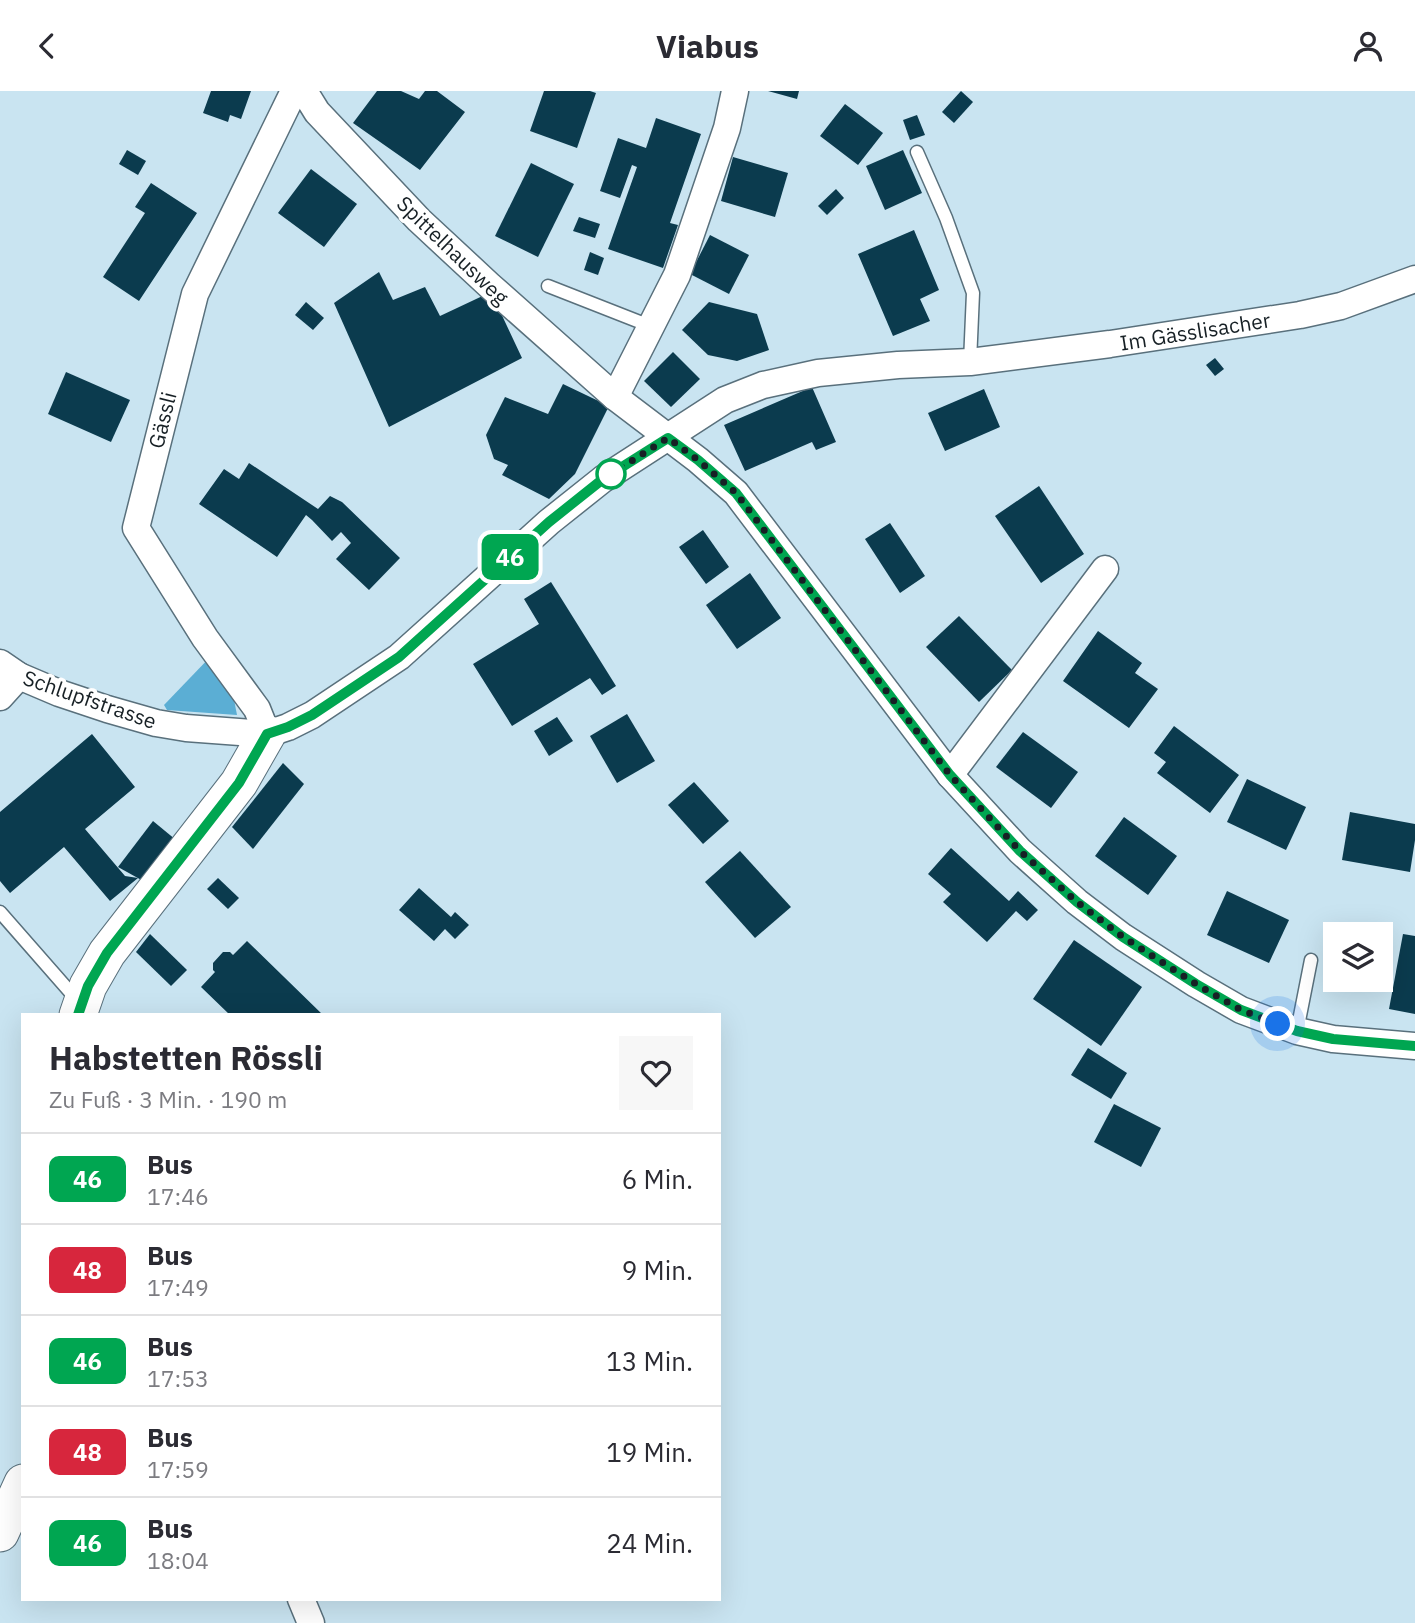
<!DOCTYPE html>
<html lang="de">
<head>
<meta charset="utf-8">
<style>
	:root { --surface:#fff; --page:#f7f7f7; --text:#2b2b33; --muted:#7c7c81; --line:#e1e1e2 }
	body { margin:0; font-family:"IBM Plex Sans",sans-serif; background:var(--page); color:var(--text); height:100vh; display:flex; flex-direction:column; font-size:26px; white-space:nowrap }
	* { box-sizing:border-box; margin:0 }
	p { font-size:23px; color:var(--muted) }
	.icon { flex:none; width:38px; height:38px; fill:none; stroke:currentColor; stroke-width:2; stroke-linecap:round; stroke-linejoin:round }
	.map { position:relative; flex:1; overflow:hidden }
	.drawer { position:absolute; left:21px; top:922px; width:700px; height:588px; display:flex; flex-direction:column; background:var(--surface); border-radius:0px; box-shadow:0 7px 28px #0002 }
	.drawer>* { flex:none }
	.badge { padding:0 14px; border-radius:10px; font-size:24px; line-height:46px }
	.buttons { position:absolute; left:1323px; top:831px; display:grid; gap:14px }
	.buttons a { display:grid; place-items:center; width:70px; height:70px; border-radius:0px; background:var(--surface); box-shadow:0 7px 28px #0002; font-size:35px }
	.you { position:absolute; width:35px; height:35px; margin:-18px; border:5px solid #fff; border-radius:50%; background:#1a73e8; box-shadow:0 0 0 10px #1a73e833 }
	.map>.badge { position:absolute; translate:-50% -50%; box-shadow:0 0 0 4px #fff }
	.round { display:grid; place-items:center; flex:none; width:74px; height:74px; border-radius:0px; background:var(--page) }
	.summary { display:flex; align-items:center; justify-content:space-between; height:119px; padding:0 28px }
	h1 { font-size:33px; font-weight:700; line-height:52px }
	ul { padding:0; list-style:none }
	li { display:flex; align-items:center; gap:21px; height:91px; padding:0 28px; border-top:2px solid var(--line) }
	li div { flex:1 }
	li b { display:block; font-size:26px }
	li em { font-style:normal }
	li .badge { min-width:77px; font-weight:700; text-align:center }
	header { display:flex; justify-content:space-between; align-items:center; height:91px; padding:0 28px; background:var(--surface); font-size:32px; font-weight:700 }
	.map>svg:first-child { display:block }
	.water { fill:#5baed4 }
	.building { fill:#0b3b4e }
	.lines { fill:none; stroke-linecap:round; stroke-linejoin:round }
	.lane-casing { stroke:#59707c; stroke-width:15 }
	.street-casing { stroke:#59707c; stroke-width:29 }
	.secondary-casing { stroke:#59707c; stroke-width:39 }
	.lane { stroke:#fff; stroke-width:12 }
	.street { stroke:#fff; stroke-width:26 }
	.secondary { stroke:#fff; stroke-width:37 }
	.line-casing { stroke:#fff; stroke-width:16 }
	.line { stroke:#00a651; stroke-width:10 }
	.walk { stroke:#172025; stroke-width:7; stroke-dasharray:0 12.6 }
	.stop-dot { fill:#fff; stroke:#00a651; stroke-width:3.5 }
	.labels { text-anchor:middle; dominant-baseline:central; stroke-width:7; stroke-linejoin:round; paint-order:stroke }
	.street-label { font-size:21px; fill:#172025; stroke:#fff }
</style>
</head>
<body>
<header><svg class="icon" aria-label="back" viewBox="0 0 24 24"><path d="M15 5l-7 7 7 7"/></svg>Viabus<svg class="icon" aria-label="person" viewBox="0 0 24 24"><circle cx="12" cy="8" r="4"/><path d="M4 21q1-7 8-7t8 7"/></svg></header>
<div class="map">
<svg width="1415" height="1532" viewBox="0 0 1415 1532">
	<rect width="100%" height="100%" fill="#c9e4f1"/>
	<path class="water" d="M 213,563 L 230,588 L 237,624 L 167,619 L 164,614 Z"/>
	<g class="building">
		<path d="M 211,0 L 251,0 L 241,28 L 230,24 L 228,31 L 203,22 Z"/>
		<path d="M 377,0 L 401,0 L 419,8 L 425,0 L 437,0 L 465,21 L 420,79 L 353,32 Z"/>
		<path d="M 544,0 L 590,0 L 596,2 L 577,57 L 530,40 Z"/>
		<path d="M 768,0 L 799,0 L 797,8 Z"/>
		<path d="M 961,0 L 973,11 L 954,32 L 942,21 Z"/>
		<path d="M 845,13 L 883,42 L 858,74 L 820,45 Z"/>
		<path d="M 917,24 L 925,44 L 910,49 L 903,29 Z"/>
		<path d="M 656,27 L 701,43 L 670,132 L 678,134 L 663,177 L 608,158 L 637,76 L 632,74 L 620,107 L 600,100 L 618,47 L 646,57 Z"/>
		<path d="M 127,59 L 146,70 L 138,84 L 119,73 Z"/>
		<path d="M 903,59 L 922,102 L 885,119 L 866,75 Z"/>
		<path d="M 733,66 L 788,82 L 775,126 L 721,110 Z"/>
		<path d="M 531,72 L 574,93 L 538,166 L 495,145 Z"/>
		<path d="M 311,78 L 357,113 L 324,156 L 278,122 Z"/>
		<path d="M 151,92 L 197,122 L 139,210 L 103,186 L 145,122 L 135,116 Z"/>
		<path d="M 836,98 L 844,107 L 827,124 L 818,115 Z"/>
		<path d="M 579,126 L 600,133 L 595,147 L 573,140 Z"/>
		<path d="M 914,139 L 939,199 L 920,208 L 930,230 L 893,245 L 858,163 Z"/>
		<path d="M 710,144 L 749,164 L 729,203 L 690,183 Z"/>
		<path d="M 590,161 L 604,167 L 598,184 L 584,179 Z"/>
		<path d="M 379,181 L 393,209 L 425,196 L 440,225 L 491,201 L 522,267 L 389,336 L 334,212 Z"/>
		<path d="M 306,211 L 324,227 L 313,239 L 295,224 Z"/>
		<path d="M 709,211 L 757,223 L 769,259 L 737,270 L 708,264 L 682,239 Z"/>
		<path d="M 673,261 L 700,288 L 671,316 L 644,290 Z"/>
		<path d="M 1215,267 L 1224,278 L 1215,285 L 1206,274 Z"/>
		<path d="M 66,281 L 130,309 L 111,351 L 48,323 Z"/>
		<path d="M 563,293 L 609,315 L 575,383 L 549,408 L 502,384 L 508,374 L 494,368 L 486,344 L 505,306 L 548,323 Z"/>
		<path d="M 812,296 L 836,351 L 816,359 L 812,351 L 745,380 L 724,334 Z"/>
		<path d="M 984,298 L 1000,336 L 945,360 L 928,322 Z"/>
		<path d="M 249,372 L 318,418 L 330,405 L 342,411 L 400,467 L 369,499 L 336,468 L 351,452 L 341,441 L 332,450 L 312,429 L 306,424 L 277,466 L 199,413 L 224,378 L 239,388 Z"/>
		<path d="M 1039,395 L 1084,463 L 1041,492 L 995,425 Z"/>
		<path d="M 890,432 L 925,485 L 900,502 L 865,448 Z"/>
		<path d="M 703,439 L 729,476 L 706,493 L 679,456 Z"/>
		<path d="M 750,482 L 781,527 L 737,558 L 706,514 Z"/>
		<path d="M 551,491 L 616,595 L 602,604 L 590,587 L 512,635 L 473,573 L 539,533 L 524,508 Z"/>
		<path d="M 959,525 L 1012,579 L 979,611 L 926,556 Z"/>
		<path d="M 1098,540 L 1142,572 L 1135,582 L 1158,598 L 1129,637 L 1063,590 Z"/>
		<path d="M 627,623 L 655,670 L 617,692 L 590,645 Z"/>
		<path d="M 557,626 L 573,650 L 549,665 L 534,640 Z"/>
		<path d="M 1174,635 L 1239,684 L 1210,722 L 1157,682 L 1166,671 L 1154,662 Z"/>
		<path d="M 1023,641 L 1078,681 L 1051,717 L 996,676 Z"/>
		<path d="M 92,643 L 135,696 L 85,738 L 125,785 L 138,787 L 110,810 L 64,756 L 10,802 L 0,790 L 0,721 Z"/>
		<path d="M 283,672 L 304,693 L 253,758 L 232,736 Z"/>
		<path d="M 1247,688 L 1306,716 L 1286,759 L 1227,731 Z"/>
		<path d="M 694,691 L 729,730 L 703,753 L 668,714 Z"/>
		<path d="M 1350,721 L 1415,733 L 1415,749 L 1410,781 L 1342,769 Z"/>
		<path d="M 1124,726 L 1177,765 L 1148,804 L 1095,765 Z"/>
		<path d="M 153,730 L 176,749 L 145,791 L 118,776 Z"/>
		<path d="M 951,757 L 1009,810 L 1018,800 L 1038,819 L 1027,830 L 1016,820 L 987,851 L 943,811 L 951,803 L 928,783 Z"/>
		<path d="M 740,760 L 791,816 L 755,847 L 705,791 Z"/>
		<path d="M 218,787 L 239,807 L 228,818 L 207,798 Z"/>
		<path d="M 419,797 L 451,826 L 455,821 L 469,834 L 455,848 L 445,838 L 434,850 L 399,819 Z"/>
		<path d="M 1227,800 L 1289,829 L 1269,872 L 1207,844 Z"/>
		<path d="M 150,843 L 187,879 L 171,895 L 136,861 Z"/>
		<path d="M 1403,843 L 1415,845 L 1415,923 L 1389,918 Z"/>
		<path d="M 1074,849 L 1142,896 L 1101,955 L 1033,908 Z"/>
		<path d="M 247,850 L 323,924 L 230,924 L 201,896 L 215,881 L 213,879 L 213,872 L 223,861 L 230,861 L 233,864 Z"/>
		<path d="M 1088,957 L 1127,982 L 1111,1008 L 1071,984 Z"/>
		<path d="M 1114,1013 L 1161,1037 L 1141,1076 L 1094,1051 Z"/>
	</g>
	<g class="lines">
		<g class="lane-casing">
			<g id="lane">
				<path d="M 917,61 L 946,127 L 973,202 L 970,271"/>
				<path d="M 548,195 L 650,235"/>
				<path d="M 0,821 L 78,910"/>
				<path d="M 1297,940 L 1311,869"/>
			</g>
		</g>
		<g class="street-casing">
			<g id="street">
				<path d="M 304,0 L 317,21 L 419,129 L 490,195 L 615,306 L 698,369 L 736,402 L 950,684 L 1020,760 L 1077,811 L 1123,846 L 1196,893 L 1241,919 L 1297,940 L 1333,948 L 1415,955"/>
				<path d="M 615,306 L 677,184 L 727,37 L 735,0"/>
				<path d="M 0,572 L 19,585 L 59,602 L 107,618 L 156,632 L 186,637 L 267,643 L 288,636 L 312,624 L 399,566 L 549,431 L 603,388 L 725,309 L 763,294 L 818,282 L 898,274 L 970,271 L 1110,253 L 1300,224 L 1341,215 L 1415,188"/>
				<path d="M 0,606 L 19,585"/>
				<path d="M 267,643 L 257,618 L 205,547 L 136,437 L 195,203 L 294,0"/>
				<path d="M 950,684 L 1105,478"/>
				<path d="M 301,1508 L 311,1532"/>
			</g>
		</g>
		<g class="secondary-casing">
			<g id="secondary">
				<path d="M 78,924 L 88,895 L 107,862 L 239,692 L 267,643"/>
				<path d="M 0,1442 L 23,1392"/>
			</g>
		</g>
		<use href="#lane" class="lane"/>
		<use href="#street" class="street"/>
		<use href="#secondary" class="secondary"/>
	</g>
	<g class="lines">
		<g class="line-casing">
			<path id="line" d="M 78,924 L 88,895 L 107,862 L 239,692 L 267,643 L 288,636 L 312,624 L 399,566 L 549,431 L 603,388 L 668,347 L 698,369 L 736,402 L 950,684 L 1020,760 L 1077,811 L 1123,846 L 1196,893 L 1241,919 L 1297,940 L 1333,948 L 1415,955"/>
		</g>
		<use href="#line" class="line"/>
		<path class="walk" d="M 611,383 L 668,347 L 698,369 L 736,402 L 950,684 L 1020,760 L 1077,811 L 1123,846 L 1196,893 L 1241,919 L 1278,933"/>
	</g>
	<circle class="stop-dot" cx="611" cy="383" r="14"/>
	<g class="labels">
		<g class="street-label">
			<text transform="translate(453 159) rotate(44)">Spittelhausweg</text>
			<text transform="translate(1195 240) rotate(-9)">Im Gässlisacher</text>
			<text transform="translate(162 329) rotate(-76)">Gässli</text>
			<text transform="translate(90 608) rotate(19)">Schlupfstrasse</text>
		</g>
	</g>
</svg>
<div class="buttons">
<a><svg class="icon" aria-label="layers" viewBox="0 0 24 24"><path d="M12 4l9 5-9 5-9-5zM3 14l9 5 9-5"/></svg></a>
</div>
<div class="you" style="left:1278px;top:933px"></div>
<b class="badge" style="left:510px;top:466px;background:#00a651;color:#fff">46</b>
<section class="drawer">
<div class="summary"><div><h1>Habstetten Rössli</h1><p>Zu Fuß · 3 Min. · 190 m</p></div><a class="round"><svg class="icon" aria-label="heart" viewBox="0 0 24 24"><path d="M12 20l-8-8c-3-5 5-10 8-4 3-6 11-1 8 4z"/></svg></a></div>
<ul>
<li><span class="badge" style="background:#00a651;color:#fff">46</span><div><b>Bus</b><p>17:46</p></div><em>6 Min.</em></li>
<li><span class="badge" style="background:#d7263d;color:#fff">48</span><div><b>Bus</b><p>17:49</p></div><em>9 Min.</em></li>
<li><span class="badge" style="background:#00a651;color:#fff">46</span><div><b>Bus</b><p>17:53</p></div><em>13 Min.</em></li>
<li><span class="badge" style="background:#d7263d;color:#fff">48</span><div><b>Bus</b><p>17:59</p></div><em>19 Min.</em></li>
<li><span class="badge" style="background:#00a651;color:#fff">46</span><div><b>Bus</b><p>18:04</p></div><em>24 Min.</em></li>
</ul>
</section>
</div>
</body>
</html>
